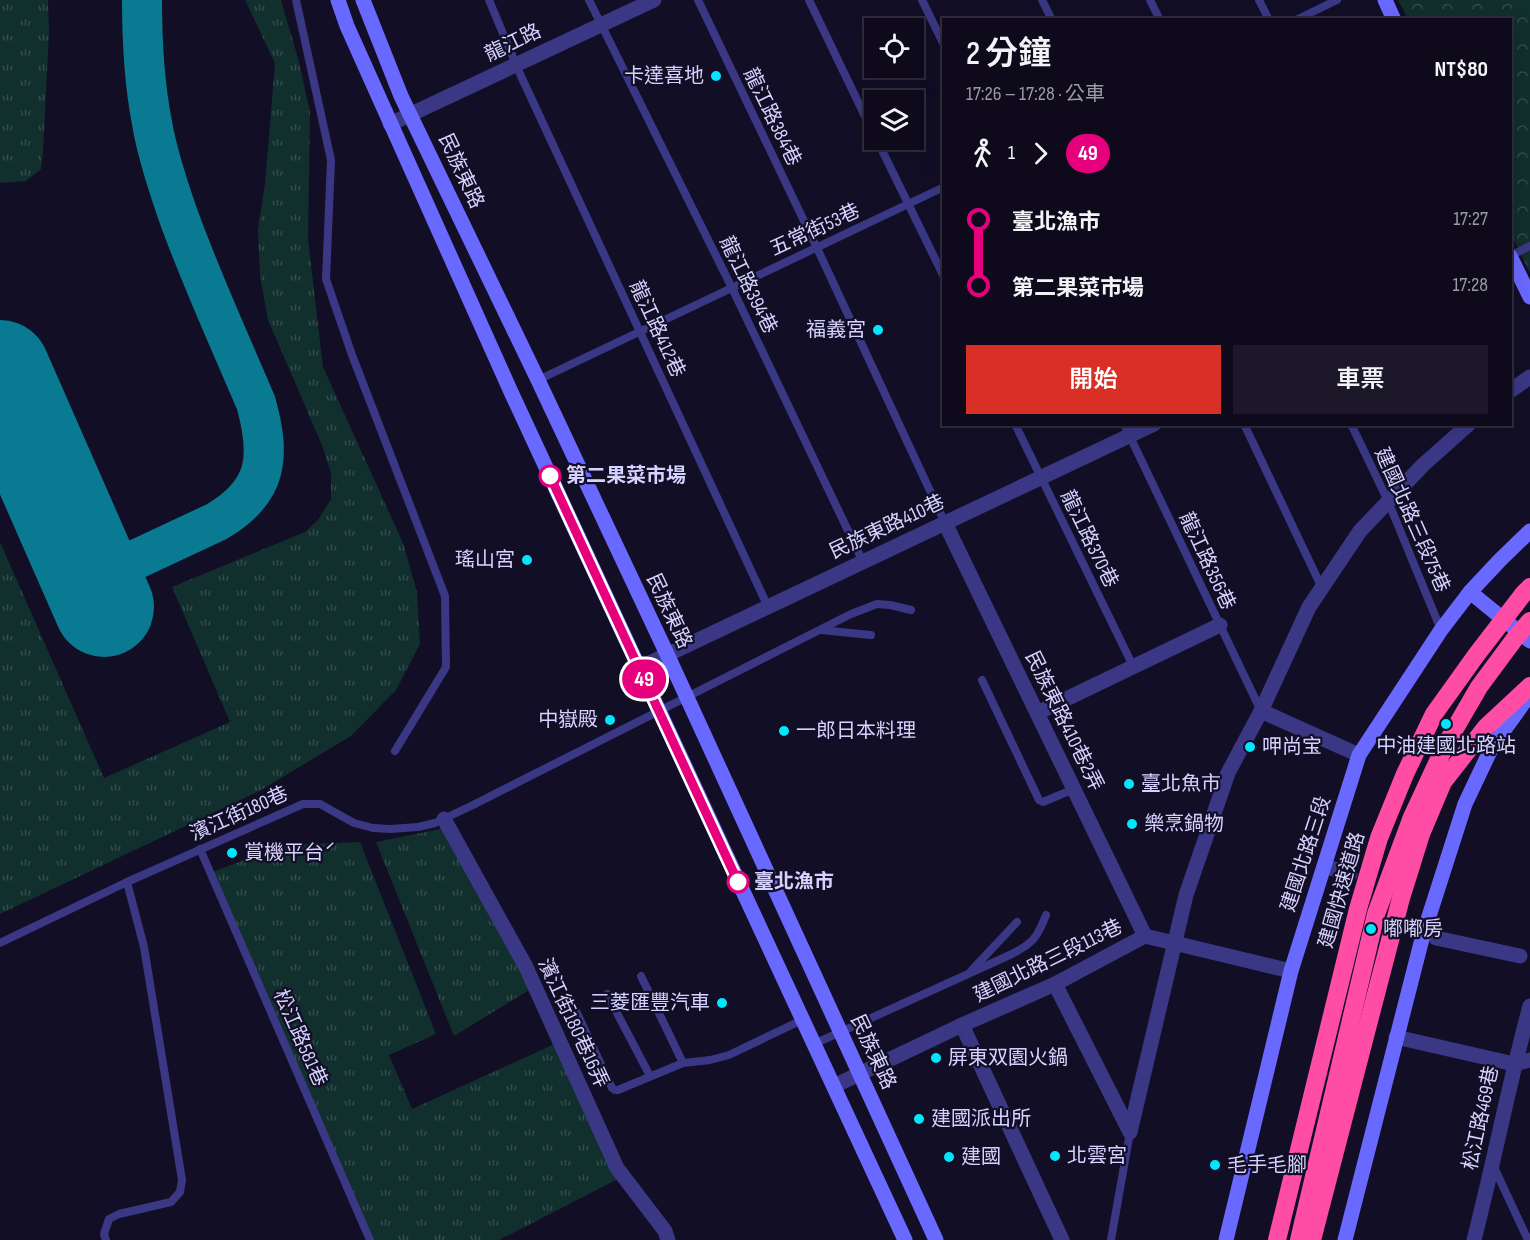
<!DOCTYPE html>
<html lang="zh-TW">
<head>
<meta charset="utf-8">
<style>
	:root { --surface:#0e0a1c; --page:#1c1829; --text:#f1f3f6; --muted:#9b9aa3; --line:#2e2b3b; --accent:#d93025 }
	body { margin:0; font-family:"Sofia Sans Condensed","Noto Sans TC",sans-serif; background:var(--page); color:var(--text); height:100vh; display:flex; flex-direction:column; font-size:22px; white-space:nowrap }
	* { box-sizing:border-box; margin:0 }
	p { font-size:20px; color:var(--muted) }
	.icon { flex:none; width:33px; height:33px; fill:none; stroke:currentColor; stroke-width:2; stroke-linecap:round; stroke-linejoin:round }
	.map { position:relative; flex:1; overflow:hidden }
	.panel { position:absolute; left:942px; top:18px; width:570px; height:408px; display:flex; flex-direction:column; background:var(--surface); border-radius:0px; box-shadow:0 6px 24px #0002,0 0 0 2px var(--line) }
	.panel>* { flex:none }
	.badge { padding:0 12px; border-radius:20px; font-size:21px; line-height:39px }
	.controls { position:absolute; left:864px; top:18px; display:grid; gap:12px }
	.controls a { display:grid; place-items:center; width:60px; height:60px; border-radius:0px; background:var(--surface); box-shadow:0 6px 24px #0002,0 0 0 2px var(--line); font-size:30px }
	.map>.badge { position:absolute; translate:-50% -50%; box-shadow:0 0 0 3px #fff }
	.legs { display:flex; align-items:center; gap:9px; height:66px; padding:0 24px; font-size:20px }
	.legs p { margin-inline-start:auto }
	.overview { display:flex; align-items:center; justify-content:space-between; height:102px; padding:0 24px }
	h1 { font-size:33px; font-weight:600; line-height:45px }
	.action { display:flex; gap:12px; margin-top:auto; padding:12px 24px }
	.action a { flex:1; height:69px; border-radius:0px; background:var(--accent); color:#fff; font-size:24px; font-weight:600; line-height:69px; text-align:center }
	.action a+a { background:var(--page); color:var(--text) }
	ul { padding:0 24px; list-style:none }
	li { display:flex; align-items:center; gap:21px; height:66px; font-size:22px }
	li i { display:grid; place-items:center; width:9px; height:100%; margin:0 8px; background:currentColor }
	li i::after { content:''; width:15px; height:15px; margin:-8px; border:4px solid; border-radius:50%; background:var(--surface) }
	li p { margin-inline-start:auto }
	li:first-child i { background:linear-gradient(#0000 50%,currentColor 0) }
	li:last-child i { background:linear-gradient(currentColor 50%,#0000 0) }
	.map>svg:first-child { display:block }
	.grass { fill:url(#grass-tufts) }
	.forest { fill:url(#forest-crowns) }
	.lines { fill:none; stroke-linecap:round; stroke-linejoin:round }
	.taxiway { stroke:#097a91; stroke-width:40 }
	.runway { stroke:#097a91; stroke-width:100 }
	.lane { stroke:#3a3885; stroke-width:8 }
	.street { stroke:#3a3885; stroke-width:15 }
	.secondary { stroke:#6a69ff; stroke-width:15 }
	.highway { stroke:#ff4da5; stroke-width:18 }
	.highway-bridge { stroke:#ff4da5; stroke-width:18 }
	.line-1-casing { stroke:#fff; stroke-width:14 }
	.line-1 { stroke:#e6007e; stroke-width:9 }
	.poi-dot { fill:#00e7fd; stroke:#120e25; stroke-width:2 }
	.stop-1-dot { fill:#fff; stroke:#e6007e; stroke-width:3 }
	.labels { text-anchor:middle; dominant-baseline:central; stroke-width:4.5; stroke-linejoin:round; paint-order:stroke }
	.street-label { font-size:20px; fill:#d6d2ff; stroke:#120e25 }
	.poi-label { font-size:20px; fill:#d6d2ff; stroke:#120e25; text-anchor:start }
	.stop-label { font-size:20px; font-weight:bold; fill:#d6d2ff; stroke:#120e25; text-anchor:start }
</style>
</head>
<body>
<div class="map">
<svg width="1530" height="1240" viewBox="0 0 1530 1240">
	<defs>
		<pattern id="grass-tufts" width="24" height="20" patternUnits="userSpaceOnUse" patternTransform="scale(1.5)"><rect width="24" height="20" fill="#112f2d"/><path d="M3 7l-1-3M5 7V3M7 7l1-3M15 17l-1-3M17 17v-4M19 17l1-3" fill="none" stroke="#334c4c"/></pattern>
		<pattern id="forest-crowns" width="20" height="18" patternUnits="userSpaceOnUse" patternTransform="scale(1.5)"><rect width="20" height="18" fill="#112f2d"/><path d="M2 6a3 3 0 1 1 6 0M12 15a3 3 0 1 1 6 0" fill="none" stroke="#334c4c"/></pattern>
	</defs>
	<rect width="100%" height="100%" fill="#120e25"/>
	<g class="grass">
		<path d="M 0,0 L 48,0 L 49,33 L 43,151 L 41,169 L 26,181 L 0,183 Z"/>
		<path d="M 245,0 L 281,0 L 299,62 L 310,112 L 308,239 L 323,367 L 403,543 L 417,592 L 420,644 L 396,690 L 351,736 L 261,790 L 0,914 L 0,542 L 104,778 L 230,722 L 172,587 L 305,532 L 318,520 L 331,499 L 331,473 L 322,445 L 268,320 L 260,276 L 258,230 L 265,184 L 275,63 Z"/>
		<path d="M 450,827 L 534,987 L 454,1036 L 376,842 Z"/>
		<path d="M 360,842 L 436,1034 L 389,1055 L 412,1109 L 559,1042 L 616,1180 L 499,1240 L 370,1240 L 210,873 L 284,845 Z"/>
	</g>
	<path class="forest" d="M 1398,0 L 1530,0 L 1530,273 L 1511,234 L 1510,20 L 1408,19 Z"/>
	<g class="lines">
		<path class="taxiway" d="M 92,580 L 216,522 C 268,492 271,457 256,403 C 229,339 200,277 177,212 C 167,183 157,153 152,123 C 144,82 142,42 142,0"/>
		<path class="runway" d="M 0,370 L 104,607"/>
		<g class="lane">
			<path d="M 296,0 L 331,160 L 326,279 L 352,355 L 445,596 L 446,667 L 395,751"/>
			<path d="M 489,0 L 520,74 L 768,607"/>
			<path d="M 589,0 L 732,288 L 863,562"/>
			<path d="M 698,0 L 817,248 L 945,523"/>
			<path d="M 809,0 L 874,135"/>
			<path d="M 922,0 L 944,45"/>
			<path d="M 1042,0 L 1052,20"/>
			<path d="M 1150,0 L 1160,20"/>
			<path d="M 1259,0 L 1269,20"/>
			<path d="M 1296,20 L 1337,0"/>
			<path d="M 877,140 L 944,277"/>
			<path d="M 1510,256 L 1530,246"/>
			<path d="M 538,380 L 944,187"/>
			<path d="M 1015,424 L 1134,668"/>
			<path d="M 1124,424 L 1261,711"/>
			<path d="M 1244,424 L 1322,588"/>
			<path d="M 1351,424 L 1388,501 L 1441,630"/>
			<path d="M 821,630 L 871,635"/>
			<path d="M 982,680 L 1039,800 L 1043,802 L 1074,789"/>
			<path d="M 200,849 L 370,1240"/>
			<path d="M 0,943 L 127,882 L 303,804 L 320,804 L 354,823 L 373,828 L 390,829 L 418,827 L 435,823 L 473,805 L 851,614 L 877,604 L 890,605 L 911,610"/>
			<path d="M 971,971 L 1017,922"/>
			<path d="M 641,976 L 683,1063"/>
			<path d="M 607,994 L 650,1076"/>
			<path d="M 576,1011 L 612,1088 L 615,1090 L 618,1090 L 683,1063 L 710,1060 L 729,1055 L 802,1020"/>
			<path d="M 814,1044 L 1012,954 C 1033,943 1037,938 1046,915"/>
			<path d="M 1493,1165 L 1528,1240"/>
			<path d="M 106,1240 L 104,1234 L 109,1219 L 119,1214 L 171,1202 L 180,1192 L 182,1180 L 144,947 L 127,882"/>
			<path d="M 1111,1240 L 1130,1132"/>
		</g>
		<g class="street">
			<path d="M 390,124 L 654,0"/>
			<path d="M 1510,391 L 1530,377"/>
			<path d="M 945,523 L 1145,936"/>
			<path d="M 639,668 L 1154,424"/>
			<path d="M 1261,711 L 1359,755"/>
			<path d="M 1037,713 L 1220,625"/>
			<path d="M 444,819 L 526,967 L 617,1168 L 665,1231 L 668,1240"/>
			<path d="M 1324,866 L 1350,874"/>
			<path d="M 1436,938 L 1520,956"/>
			<path d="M 1055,984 L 1130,1132"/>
			<path d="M 962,1025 L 1062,1240"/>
			<path d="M 1396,1037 L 1514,1064 L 1530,1060"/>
			<path d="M 834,1086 L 962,1025 L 1055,984 L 1145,936 L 1291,971"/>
			<path d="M 1130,1132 L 1186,895 L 1228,773 L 1261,711 L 1309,607 L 1360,531 L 1423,465 L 1469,424"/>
			<path d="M 1474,1240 C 1494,1162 1509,1083 1530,1006"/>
		</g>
		<g class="secondary">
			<path d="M 338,0 L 347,26 L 511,392 L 905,1240"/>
			<path d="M 363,0 L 401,96 L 538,380 L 667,654 L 936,1240"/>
			<path d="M 1385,0 L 1394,20"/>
			<path d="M 1510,256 L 1530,297"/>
			<path d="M 1470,592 L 1530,641"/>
			<path d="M 1226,1240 L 1291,971 L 1359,755 L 1441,630 L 1470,592 L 1500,560 L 1530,531"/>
			<path d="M 1345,1240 L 1423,935 L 1465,804 L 1492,747 L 1530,694"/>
		</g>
		<path class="highway" d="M 1312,1240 L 1401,898 L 1421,834 L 1443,782 L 1486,727 L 1530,686"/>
		<g class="highway-bridge">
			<path d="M 1277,1240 L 1358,909 L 1379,838 L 1405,774 L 1434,714 L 1477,654 L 1524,593 L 1530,587"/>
			<path d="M 1299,1240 L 1376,914 L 1412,817 L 1446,744 L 1479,687 L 1516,637 L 1530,621"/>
		</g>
	</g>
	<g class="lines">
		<g class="line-1-casing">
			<path id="line-1" d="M 550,476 L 738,882"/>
		</g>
		<use href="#line-1" class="line-1"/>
	</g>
	<g class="poi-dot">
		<circle cx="716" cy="76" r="6"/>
		<circle cx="878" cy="330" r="6"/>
		<circle cx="527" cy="560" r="6"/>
		<circle cx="610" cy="720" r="6"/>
		<circle cx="1446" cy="724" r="6"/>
		<circle cx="784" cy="731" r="6"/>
		<circle cx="1250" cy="747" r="6"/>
		<circle cx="1129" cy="784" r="6"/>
		<circle cx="1132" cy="824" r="6"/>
		<circle cx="232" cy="853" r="6"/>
		<circle cx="1371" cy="929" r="6"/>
		<circle cx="722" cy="1003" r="6"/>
		<circle cx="936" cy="1058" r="6"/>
		<circle cx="919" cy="1119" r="6"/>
		<circle cx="1055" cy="1156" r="6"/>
		<circle cx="949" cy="1157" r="6"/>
		<circle cx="1215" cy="1165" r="6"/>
	</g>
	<g class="stop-1-dot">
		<circle cx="550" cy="476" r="10"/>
		<circle cx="738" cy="882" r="10"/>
	</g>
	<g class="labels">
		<g class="street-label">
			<text transform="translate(513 43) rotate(-26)">龍江路</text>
			<text transform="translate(772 117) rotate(64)">龍江路384巷</text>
			<text transform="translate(461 171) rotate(65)">民族東路</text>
			<text transform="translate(815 230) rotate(-25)">五常街53巷</text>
			<text transform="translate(748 285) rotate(64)">龍江路394巷</text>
			<text transform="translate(657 329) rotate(65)">龍江路412巷</text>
			<text transform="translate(1412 520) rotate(66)">建國北路三段75巷</text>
			<text transform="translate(887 527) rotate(-25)">民族東路410巷</text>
			<text transform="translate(1089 539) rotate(64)">龍江路370巷</text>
			<text transform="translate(1207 561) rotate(65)">龍江路356巷</text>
			<text transform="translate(669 611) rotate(65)">民族東路</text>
			<text transform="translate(1064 721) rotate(64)">民族東路410巷2弄</text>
			<text transform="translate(239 814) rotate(-24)">濱江街180巷</text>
			<text transform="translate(1306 854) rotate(-72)">建國北路三段</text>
			<text transform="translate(1342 890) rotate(-74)">建國快速道路</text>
			<text transform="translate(1048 961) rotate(-26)">建國北路三段113巷</text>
			<text transform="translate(573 1023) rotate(65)">濱江街180巷16弄</text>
			<text transform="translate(300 1038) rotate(66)">松江路581巷</text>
			<text transform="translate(873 1052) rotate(65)">民族東路</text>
			<text transform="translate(1481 1118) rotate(-78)">松江路469巷</text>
		</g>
		<g class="poi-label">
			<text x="704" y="76" text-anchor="end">卡達喜地</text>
			<text x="866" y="330" text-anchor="end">福義宮</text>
			<text x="515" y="560" text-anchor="end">瑤山宮</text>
			<text x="598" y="720" text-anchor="end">中嶽殿</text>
			<text x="796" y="731">一郎日本料理</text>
			<text x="1446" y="746" text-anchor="middle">中油建國北路站</text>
			<text x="1262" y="747">呷尚宝</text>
			<text x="1141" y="784">臺北魚市</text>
			<text x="1144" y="824">樂烹鍋物</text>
			<text x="244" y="853">賞機平台ˊ</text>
			<text x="1383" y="929">嘟嘟房</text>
			<text x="710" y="1003" text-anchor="end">三菱匯豐汽車</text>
			<text x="948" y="1058">屏東双園火鍋</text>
			<text x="931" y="1119">建國派出所</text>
			<text x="1067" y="1156">北雲宮</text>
			<text x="961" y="1157">建國</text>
			<text x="1227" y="1165">毛手毛腳</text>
		</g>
		<g class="stop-label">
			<text x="566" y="476">第二果菜市場</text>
			<text x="754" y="882">臺北漁市</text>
		</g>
	</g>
</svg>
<div class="controls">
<a><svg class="icon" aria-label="locate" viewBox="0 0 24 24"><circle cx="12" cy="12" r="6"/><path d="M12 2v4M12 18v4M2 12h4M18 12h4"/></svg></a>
<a><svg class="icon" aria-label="layers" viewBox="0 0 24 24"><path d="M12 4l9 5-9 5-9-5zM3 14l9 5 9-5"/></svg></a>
</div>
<b class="badge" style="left:644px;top:679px;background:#e6007e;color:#fff">49</b>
<section class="panel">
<div class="overview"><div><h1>2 分鐘</h1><p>17:26 – 17:28 · 公車</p></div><b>NT$80</b></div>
<div class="legs"><svg class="icon" aria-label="walk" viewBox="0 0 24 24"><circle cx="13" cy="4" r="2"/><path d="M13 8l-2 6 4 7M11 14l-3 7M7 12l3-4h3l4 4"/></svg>1<svg class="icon" aria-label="forward" viewBox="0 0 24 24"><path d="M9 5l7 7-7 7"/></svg><b class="badge" style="background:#e6007e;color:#fff">49</b></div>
<ul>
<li><i style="color:#e6007e"></i><b>臺北漁市</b><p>17:27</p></li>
<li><i style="color:#e6007e"></i><b>第二果菜市場</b><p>17:28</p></li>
</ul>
<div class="action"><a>開始</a><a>車票</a></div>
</section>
</div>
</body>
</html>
